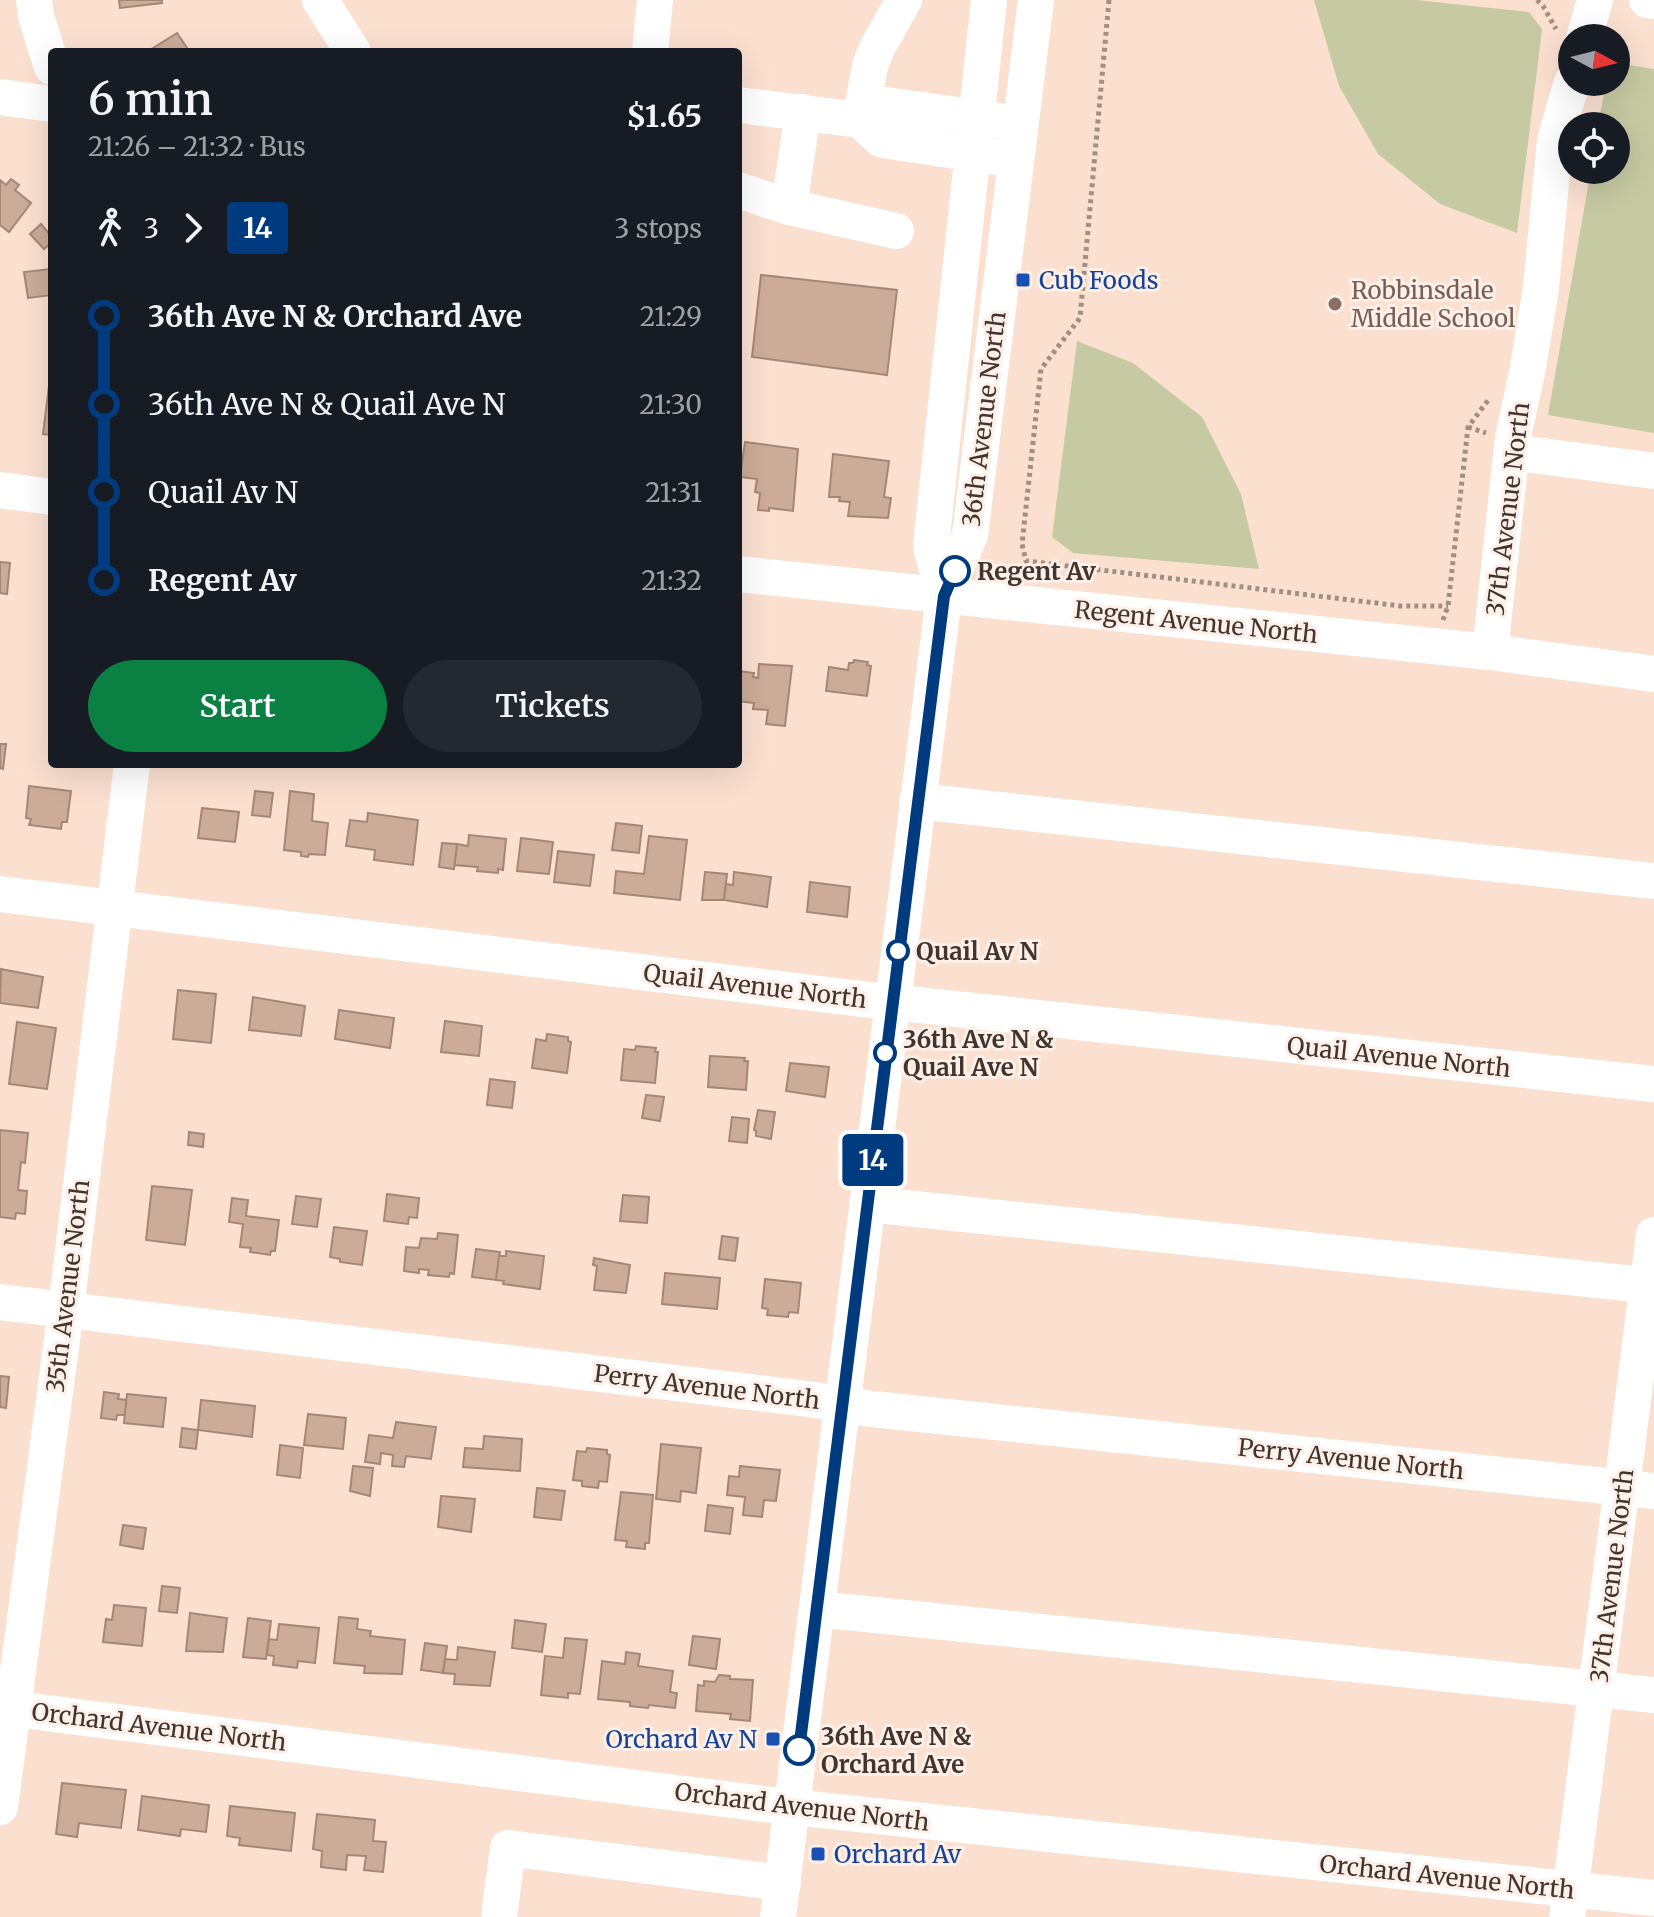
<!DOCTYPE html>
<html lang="en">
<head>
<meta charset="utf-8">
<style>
	:root { --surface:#171b24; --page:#242831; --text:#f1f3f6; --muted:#9ea1a6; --accent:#0b8043 }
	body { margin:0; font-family:Merriweather,serif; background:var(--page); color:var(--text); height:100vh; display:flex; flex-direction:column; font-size:30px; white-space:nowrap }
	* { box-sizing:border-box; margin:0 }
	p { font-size:26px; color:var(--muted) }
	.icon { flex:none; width:44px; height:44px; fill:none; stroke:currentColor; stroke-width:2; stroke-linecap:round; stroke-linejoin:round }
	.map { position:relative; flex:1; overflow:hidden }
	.side { position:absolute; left:48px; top:48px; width:694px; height:720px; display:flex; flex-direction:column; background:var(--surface); border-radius:8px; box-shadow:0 8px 32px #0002 }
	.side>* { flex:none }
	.badge { padding:0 16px; border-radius:6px; font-size:28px; line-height:52px }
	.needle { width:52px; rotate:97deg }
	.fabs { position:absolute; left:1558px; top:24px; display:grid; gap:16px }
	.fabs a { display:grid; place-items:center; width:72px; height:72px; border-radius:50%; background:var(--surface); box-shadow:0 8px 32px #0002; font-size:40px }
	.map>.badge { position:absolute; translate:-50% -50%; box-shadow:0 0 0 4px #fff }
	.legs { display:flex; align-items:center; gap:12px; height:88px; padding:0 40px; font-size:26px }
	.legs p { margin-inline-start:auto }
	.summary { display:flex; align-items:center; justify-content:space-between; height:136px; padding:0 40px }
	h1 { font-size:44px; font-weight:600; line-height:60px }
	.primary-button { display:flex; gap:16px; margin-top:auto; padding:16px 40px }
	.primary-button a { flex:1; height:92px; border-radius:48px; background:var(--accent); color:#fff; font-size:32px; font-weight:600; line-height:92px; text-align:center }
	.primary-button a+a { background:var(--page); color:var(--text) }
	ul { padding:0 40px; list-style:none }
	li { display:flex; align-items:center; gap:28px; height:88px; font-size:30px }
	li i { display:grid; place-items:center; width:12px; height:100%; margin:0 10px; background:currentColor }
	li i::after { content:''; width:20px; height:20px; margin:-10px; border:6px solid; border-radius:50%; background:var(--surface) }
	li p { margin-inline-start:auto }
	li:first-child i { background:linear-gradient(#0000 50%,currentColor 0) }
	li:last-child i { background:linear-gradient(currentColor 50%,#0000 0) }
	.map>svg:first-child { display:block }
	.green { fill:#c6caa2 }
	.building { fill:#ccac99; stroke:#a68775; stroke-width:2 }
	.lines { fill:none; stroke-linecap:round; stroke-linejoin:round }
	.path { stroke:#a38f82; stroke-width:5; stroke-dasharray:4 4; stroke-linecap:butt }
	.minor { stroke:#fff; stroke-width:36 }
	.line-1-casing { stroke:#fff; stroke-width:18 }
	.line-1 { stroke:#003b80; stroke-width:12 }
	.transit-dot { fill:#1a4fb4; stroke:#fef0e8; stroke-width:3 }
	.education-dot { fill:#8d6e63; stroke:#fef0e8; stroke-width:3 }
	.stop-1-dot { fill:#fff; stroke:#003b80; stroke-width:4 }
	.labels { text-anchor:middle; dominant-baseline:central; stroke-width:6; stroke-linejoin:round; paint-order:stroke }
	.transit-label { font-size:24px; fill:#164399; stroke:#fef0e8; text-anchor:start }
	.education-label { font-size:24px; fill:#785e54; stroke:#fef0e8; text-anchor:start }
	.street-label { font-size:24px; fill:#42352d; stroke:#fef0e8 }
	.stop-label { font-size:24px; font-weight:bold; fill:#42352d; stroke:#fef0e8; text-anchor:start }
</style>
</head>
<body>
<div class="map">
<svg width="1654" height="1917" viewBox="0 0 1654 1917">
	<rect width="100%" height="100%" fill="#fbe0d0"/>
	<g class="green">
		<path d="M 1314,0 L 1416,0 L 1529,12 L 1542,29 L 1517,233 L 1440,204 L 1378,154 L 1339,86 Z"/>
		<path d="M 1616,63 L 1654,69 L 1654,433 L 1548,415 L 1591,170 L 1616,170 L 1616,126 L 1598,126 L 1606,82 L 1616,82 Z"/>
		<path d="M 1077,341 L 1133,363 L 1202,417 L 1241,494 L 1259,569 L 1073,553 L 1052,537 Z"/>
	</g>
	<g class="building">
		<path d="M 119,0 L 162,0 L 162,3 L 120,8 Z"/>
		<path d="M 177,33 L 190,52 L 152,52 L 150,50 Z"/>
		<path d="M 11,179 L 19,185 L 15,190 L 31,203 L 9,232 L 0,225 L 0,180 L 6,185 Z"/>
		<path d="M 41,224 L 52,237 L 52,242 L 44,249 L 30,234 Z"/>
		<path d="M 50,269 L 52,295 L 28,298 L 24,272 Z"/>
		<path d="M 761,275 L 897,290 L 887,375 L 752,357 Z"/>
		<path d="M 49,386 L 52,386 L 52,435 L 43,434 Z"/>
		<path d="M 745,442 L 798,449 L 793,511 L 769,508 L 769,511 L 758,510 L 760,493 L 755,492 L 757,479 L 740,477 Z"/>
		<path d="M 833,454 L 889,461 L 884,497 L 891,498 L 888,518 L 848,516 L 850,502 L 839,501 L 840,497 L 829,497 Z"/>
		<path d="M 0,562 L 10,563 L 7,594 L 0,593 Z"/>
		<path d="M 854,660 L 868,662 L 867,665 L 871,666 L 867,696 L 826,691 L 829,667 L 848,670 L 849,663 L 853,663 Z"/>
		<path d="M 759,664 L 792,666 L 785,726 L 766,724 L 768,710 L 753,709 L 754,703 L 738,701 L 738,671 L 754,673 L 753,677 L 758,678 Z"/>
		<path d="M 0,744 L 6,744 L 3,769 L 0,768 Z"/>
		<path d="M 29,786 L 71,791 L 67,822 L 62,822 L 61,829 L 29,825 L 31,819 L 26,818 Z"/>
		<path d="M 255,791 L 273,793 L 270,817 L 252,815 Z"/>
		<path d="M 290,791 L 314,794 L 312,821 L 328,823 L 325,855 L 309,854 L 308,857 L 301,856 L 301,852 L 284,850 Z"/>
		<path d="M 202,808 L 239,812 L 235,842 L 198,838 Z"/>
		<path d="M 368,813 L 418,820 L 413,865 L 374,860 L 375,850 L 346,846 L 350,820 L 367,822 Z"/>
		<path d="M 616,823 L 642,826 L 639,853 L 612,850 Z"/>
		<path d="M 469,835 L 506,839 L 503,870 L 498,869 L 498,873 L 477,871 L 478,867 L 454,865 L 457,844 L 468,846 Z"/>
		<path d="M 649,836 L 687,840 L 680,900 L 614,893 L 616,871 L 644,874 Z"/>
		<path d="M 521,838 L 553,842 L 549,874 L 517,871 Z"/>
		<path d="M 442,843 L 457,844 L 454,869 L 439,867 Z"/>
		<path d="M 558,851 L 594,855 L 590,886 L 554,882 Z"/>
		<path d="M 705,872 L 727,874 L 724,900 L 702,900 Z"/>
		<path d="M 734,872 L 771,877 L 767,907 L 724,900 L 726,884 L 733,885 Z"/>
		<path d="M 810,882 L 850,887 L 847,917 L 807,912 Z"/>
		<path d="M 1,969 L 43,977 L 38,1008 L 0,1003 Z"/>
		<path d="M 178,990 L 216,994 L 211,1043 L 173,1039 Z"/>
		<path d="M 253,997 L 305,1006 L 301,1036 L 249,1030 Z"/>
		<path d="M 339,1010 L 394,1018 L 390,1048 L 335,1039 Z"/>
		<path d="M 445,1021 L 482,1026 L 479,1056 L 441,1052 Z"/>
		<path d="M 17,1022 L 56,1028 L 47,1089 L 9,1084 Z"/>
		<path d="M 547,1034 L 568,1037 L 568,1041 L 571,1042 L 567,1073 L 532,1068 L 536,1039 L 546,1041 Z"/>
		<path d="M 636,1046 L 656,1048 L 655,1052 L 658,1052 L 655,1083 L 621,1080 L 624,1049 L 635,1050 Z"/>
		<path d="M 710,1056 L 745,1058 L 744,1061 L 748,1061 L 746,1090 L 708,1087 Z"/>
		<path d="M 790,1063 L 829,1067 L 825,1097 L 786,1091 Z"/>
		<path d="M 490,1079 L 515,1082 L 512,1108 L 487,1105 Z"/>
		<path d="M 646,1095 L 664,1097 L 660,1121 L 642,1118 Z"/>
		<path d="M 758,1110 L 775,1112 L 771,1139 L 756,1136 L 756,1131 L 754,1130 Z"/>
		<path d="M 732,1117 L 749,1119 L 747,1143 L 729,1141 Z"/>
		<path d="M 0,1130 L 28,1133 L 25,1163 L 21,1162 L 18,1190 L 27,1191 L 25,1214 L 16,1213 L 15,1219 L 0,1217 Z"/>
		<path d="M 189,1132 L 204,1134 L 203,1147 L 188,1145 Z"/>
		<path d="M 152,1186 L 192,1190 L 185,1245 L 146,1240 Z"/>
		<path d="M 387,1194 L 419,1198 L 417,1218 L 409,1217 L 408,1224 L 384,1221 Z"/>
		<path d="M 623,1195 L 649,1197 L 647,1223 L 620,1221 Z"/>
		<path d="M 296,1196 L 321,1199 L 317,1227 L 292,1224 Z"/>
		<path d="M 232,1198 L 248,1200 L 246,1216 L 279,1220 L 275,1251 L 271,1251 L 270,1255 L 250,1252 L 251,1248 L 240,1247 L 243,1224 L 229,1222 Z"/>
		<path d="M 334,1227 L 367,1231 L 362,1265 L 340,1262 L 340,1259 L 330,1257 Z"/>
		<path d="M 438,1233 L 458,1235 L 454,1274 L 450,1273 L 449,1277 L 428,1275 L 429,1270 L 419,1269 L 419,1273 L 404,1271 L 406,1247 L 419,1248 L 421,1238 L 437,1239 Z"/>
		<path d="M 722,1236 L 738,1238 L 735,1261 L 719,1259 Z"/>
		<path d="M 476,1249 L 500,1252 L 496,1280 L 472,1277 Z"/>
		<path d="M 506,1251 L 544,1256 L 540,1289 L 503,1284 L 504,1281 L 496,1280 L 499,1256 L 506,1256 Z"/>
		<path d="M 594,1258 L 630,1265 L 626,1293 L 594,1290 L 597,1266 L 593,1265 Z"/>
		<path d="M 665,1273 L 720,1278 L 717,1309 L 662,1304 Z"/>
		<path d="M 765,1279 L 801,1283 L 798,1313 L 789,1312 L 788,1317 L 767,1315 L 768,1309 L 762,1308 Z"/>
		<path d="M 0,1376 L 9,1377 L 6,1408 L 0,1407 Z"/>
		<path d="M 104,1392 L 119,1394 L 118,1399 L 127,1400 L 125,1415 L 117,1415 L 116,1420 L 101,1418 Z"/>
		<path d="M 127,1394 L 166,1398 L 163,1427 L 124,1423 Z"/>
		<path d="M 201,1400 L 255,1406 L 252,1437 L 198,1430 Z"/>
		<path d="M 308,1414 L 346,1418 L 343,1449 L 304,1445 Z"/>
		<path d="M 396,1422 L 436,1427 L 431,1459 L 406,1456 L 404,1467 L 392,1466 L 393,1455 L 381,1453 L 380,1464 L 365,1462 L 369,1435 L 393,1438 Z"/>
		<path d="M 182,1428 L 198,1430 L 196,1449 L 180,1447 Z"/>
		<path d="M 484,1436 L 522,1439 L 520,1471 L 463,1467 L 465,1448 L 483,1449 Z"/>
		<path d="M 661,1444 L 701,1448 L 696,1493 L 681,1491 L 680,1502 L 656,1499 Z"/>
		<path d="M 280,1445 L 303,1448 L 300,1478 L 277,1475 Z"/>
		<path d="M 587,1448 L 607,1450 L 607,1454 L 610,1455 L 607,1482 L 599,1481 L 598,1488 L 582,1486 L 582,1481 L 573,1480 L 577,1451 L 586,1452 Z"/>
		<path d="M 353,1466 L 373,1468 L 370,1496 L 350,1491 Z"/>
		<path d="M 740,1466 L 780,1470 L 776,1501 L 764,1500 L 762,1517 L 743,1515 L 745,1497 L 727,1495 L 729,1476 L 739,1477 Z"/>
		<path d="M 537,1488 L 565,1491 L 561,1520 L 534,1517 Z"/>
		<path d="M 621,1492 L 653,1495 L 649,1543 L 645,1543 L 645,1549 L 626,1547 L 627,1541 L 615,1540 Z"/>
		<path d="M 441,1496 L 475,1499 L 471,1532 L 438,1527 Z"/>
		<path d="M 708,1505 L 733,1508 L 730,1534 L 705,1531 Z"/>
		<path d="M 123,1525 L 146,1528 L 143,1549 L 120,1545 Z"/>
		<path d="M 162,1586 L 180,1588 L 177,1613 L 159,1611 Z"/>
		<path d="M 114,1605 L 146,1608 L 142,1646 L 103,1642 L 106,1619 L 112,1620 Z"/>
		<path d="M 190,1613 L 227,1618 L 223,1652 L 186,1651 Z"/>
		<path d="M 339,1617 L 358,1619 L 357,1629 L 371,1631 L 370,1636 L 405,1640 L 402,1674 L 364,1673 L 365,1666 L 334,1663 Z"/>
		<path d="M 248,1618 L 271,1621 L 266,1659 L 243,1657 Z"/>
		<path d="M 515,1620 L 546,1624 L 542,1652 L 512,1648 Z"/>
		<path d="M 279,1624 L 319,1628 L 315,1663 L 298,1661 L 297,1668 L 273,1665 L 274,1656 L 267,1655 L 269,1639 L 277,1640 Z"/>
		<path d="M 693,1636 L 720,1639 L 716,1669 L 689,1665 Z"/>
		<path d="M 565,1638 L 587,1640 L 580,1694 L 568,1693 L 568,1698 L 541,1695 L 545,1656 L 563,1658 Z"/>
		<path d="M 425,1643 L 447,1646 L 443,1673 L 421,1670 Z"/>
		<path d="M 458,1647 L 495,1652 L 490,1686 L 454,1684 L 455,1674 L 443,1673 L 445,1659 L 457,1660 Z"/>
		<path d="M 626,1652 L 640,1654 L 638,1666 L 673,1671 L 670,1692 L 677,1693 L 675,1708 L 649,1705 L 648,1708 L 630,1706 L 630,1702 L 598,1699 L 602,1661 L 625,1664 Z"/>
		<path d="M 719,1675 L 730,1676 L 730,1679 L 753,1680 L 750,1721 L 730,1719 L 731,1714 L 696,1711 L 698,1685 L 704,1686 L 704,1681 L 715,1682 Z"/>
		<path d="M 62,1783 L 126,1790 L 121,1828 L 79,1823 L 77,1837 L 56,1834 Z"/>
		<path d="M 142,1796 L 209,1805 L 206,1832 L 181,1829 L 180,1836 L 138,1830 Z"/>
		<path d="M 230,1806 L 295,1813 L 291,1851 L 239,1845 L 240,1838 L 227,1836 Z"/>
		<path d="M 317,1814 L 375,1820 L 373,1841 L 386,1842 L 383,1872 L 364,1870 L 366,1856 L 347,1855 L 346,1870 L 321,1867 L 322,1851 L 313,1849 Z"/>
	</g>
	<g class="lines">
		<g class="path">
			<path d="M 1109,0 L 1080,318 L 1041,369 L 1022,544 L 1026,561 L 1401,606 L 1448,606"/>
			<path d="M 1537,0 L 1543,6 L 1556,29"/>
			<path d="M 1468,427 L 1486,433"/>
			<path d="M 1443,620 L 1448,606 L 1468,427 L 1489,399"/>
		</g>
		<g class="minor">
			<path d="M 34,0 L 36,16 L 52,67"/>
			<path d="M 320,0 L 353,52"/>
			<path d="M 1647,0 L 1654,1"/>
			<path d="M 1584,38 L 1595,0"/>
			<path d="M 650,52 L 655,0"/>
			<path d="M 0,97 L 52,104"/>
			<path d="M 738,105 L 860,120 L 882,140 L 996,157"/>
			<path d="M 860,120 L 886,105 L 1000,121"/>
			<path d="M 860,120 L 870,66 L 877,48 L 904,0"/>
			<path d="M 738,190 L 789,207 L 803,112"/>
			<path d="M 789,207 L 896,231"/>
			<path d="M 1511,452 L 1654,471"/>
			<path d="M 0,490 L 52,497"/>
			<path d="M 738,574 L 1490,652 L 1654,674"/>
			<path d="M 944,596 L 931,546 L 989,0"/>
			<path d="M 1490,652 L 1513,437 L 1527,373 L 1541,288 L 1555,140 L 1572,82"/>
			<path d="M 917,801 L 1654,881"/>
			<path d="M 0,894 L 853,998 L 1654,1084"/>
			<path d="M 867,1204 L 1654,1286"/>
			<path d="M 0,1302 L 808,1399 L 872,1409 L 1654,1491"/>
			<path d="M 817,1609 L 1654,1695"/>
			<path d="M 0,1707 L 763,1804 L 1654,1898"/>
			<path d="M 0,1807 L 66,1309 L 132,764"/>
			<path d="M 499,1917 L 508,1848 L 783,1883"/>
			<path d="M 778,1917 L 944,596 L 970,535 L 1036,0"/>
			<path d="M 1567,1917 L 1654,1235"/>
		</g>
	</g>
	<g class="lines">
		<g class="line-1-casing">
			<path id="line-1" d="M 799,1750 L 944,596 L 955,571"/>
		</g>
		<use href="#line-1" class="line-1"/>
	</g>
	<g class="transit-dot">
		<rect x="1015" y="272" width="16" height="16" rx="4"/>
		<rect x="765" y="1731" width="16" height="16" rx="4"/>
		<rect x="810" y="1846" width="16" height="16" rx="4"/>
	</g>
	<circle class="education-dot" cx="1335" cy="304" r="8"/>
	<g class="stop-1-dot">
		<circle cx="955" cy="571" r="14"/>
		<circle cx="898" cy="951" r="10"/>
		<circle cx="885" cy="1053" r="10"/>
		<circle cx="799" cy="1750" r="14"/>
	</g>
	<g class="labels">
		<g class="transit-label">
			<text x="1039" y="280">Cub Foods</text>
			<text x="757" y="1739" text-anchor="end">Orchard Av N</text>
			<text x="834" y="1854">Orchard Av</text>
		</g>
		<g class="education-label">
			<text x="1351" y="290">Robbinsdale<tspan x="1351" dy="28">Middle School</tspan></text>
		</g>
		<g class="street-label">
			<text transform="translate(984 419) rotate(-83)">36th Avenue North</text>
			<text transform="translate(1508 509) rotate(-83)">37th Avenue North</text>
			<text transform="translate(1196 622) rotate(6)">Regent Avenue North</text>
			<text transform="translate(755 986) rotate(7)">Quail Avenue North</text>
			<text transform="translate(1399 1057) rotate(6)">Quail Avenue North</text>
			<text transform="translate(68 1286) rotate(-83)">35th Avenue North</text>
			<text transform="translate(707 1387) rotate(7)">Perry Avenue North</text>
			<text transform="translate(1351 1459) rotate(6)">Perry Avenue North</text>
			<text transform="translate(1612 1576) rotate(-83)">37th Avenue North</text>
			<text transform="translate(159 1727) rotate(7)">Orchard Avenue North</text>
			<text transform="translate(802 1807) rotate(7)">Orchard Avenue North</text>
			<text transform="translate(1447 1877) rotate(6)">Orchard Avenue North</text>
		</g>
		<g class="stop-label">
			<text x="977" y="571">Regent Av</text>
			<text x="916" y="951">Quail Av N</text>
			<text x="903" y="1039">36th Ave N &amp;<tspan x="903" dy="28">Quail Ave N</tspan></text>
			<text x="821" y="1736">36th Ave N &amp;<tspan x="821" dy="28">Orchard Ave</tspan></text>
		</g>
	</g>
</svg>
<div class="fabs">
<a><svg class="needle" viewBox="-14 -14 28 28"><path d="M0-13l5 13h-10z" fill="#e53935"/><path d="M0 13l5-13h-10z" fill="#9ea1a6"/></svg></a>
<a><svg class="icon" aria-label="locate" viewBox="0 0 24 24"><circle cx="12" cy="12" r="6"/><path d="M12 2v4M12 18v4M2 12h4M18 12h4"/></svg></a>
</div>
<b class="badge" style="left:873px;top:1160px;background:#003b80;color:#fff">14</b>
<section class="side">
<div class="summary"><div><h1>6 min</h1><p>21:26 – 21:32 · Bus</p></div><b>$1.65</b></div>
<div class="legs"><svg class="icon" aria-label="walk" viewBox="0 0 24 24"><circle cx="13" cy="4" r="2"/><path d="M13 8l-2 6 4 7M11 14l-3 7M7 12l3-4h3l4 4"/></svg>3<svg class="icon" aria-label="forward" viewBox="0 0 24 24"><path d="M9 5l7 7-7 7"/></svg><b class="badge" style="background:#003b80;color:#fff">14</b><p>3 stops</p></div>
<ul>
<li><i style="color:#003b80"></i><b>36th Ave N &amp; Orchard Ave</b><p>21:29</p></li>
<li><i style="color:#003b80"></i><span>36th Ave N &amp; Quail Ave N</span><p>21:30</p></li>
<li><i style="color:#003b80"></i><span>Quail Av N</span><p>21:31</p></li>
<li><i style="color:#003b80"></i><b>Regent Av</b><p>21:32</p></li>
</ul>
<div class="primary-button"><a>Start</a><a>Tickets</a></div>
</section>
</div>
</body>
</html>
